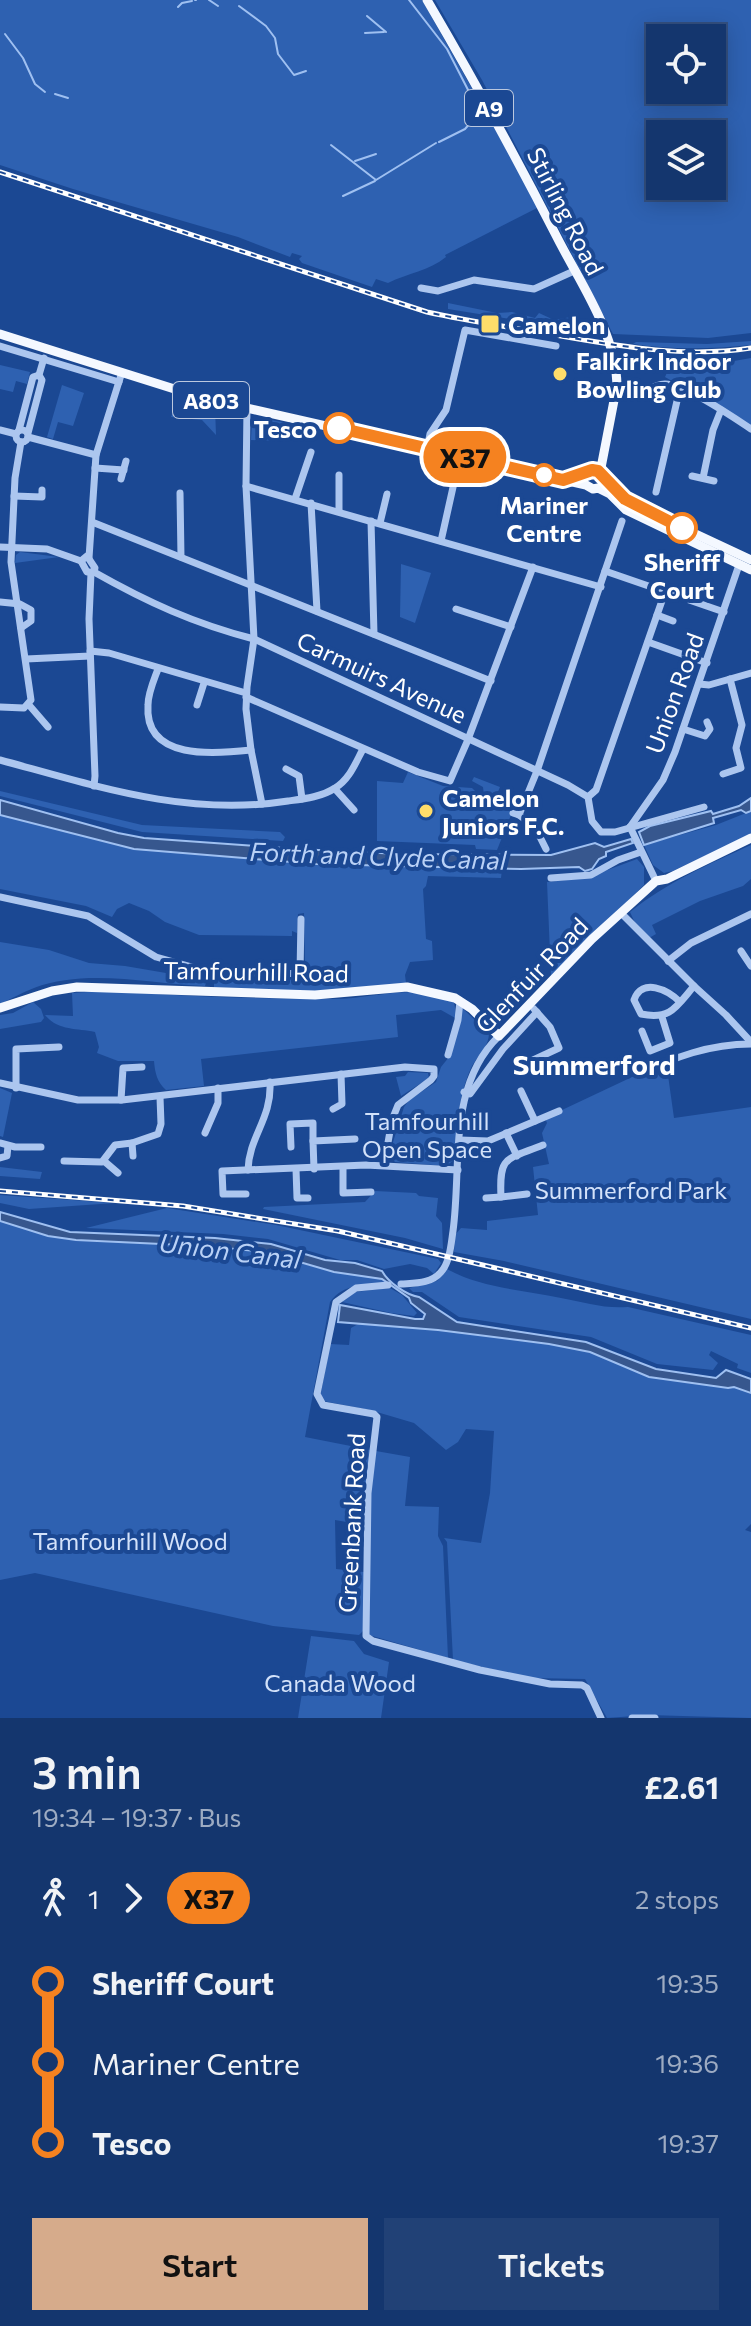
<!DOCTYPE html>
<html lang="en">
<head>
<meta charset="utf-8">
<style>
	:root { --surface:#14366e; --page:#214176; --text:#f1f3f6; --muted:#9dabc2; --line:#335081; --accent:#d6ab8b }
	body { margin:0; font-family:Commissioner,sans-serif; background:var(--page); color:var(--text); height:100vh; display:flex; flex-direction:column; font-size:30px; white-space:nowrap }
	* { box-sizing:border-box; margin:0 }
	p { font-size:26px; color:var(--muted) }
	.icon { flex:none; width:44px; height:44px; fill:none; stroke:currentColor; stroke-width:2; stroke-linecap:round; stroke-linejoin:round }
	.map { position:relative; height:1718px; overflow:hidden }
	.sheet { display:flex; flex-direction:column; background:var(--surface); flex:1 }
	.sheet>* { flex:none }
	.badge { padding:0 16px; border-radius:26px; font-size:28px; line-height:52px }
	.controls { position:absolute; left:646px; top:24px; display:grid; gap:16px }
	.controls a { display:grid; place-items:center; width:80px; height:80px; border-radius:0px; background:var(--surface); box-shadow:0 4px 20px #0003,0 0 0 2px var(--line); font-size:40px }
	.map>.badge { position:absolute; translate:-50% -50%; box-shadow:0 0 0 4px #fff }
	.legs { display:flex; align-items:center; gap:12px; height:88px; padding:0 32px; font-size:26px }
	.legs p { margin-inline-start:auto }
	.headline { display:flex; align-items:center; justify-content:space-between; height:136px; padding:0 32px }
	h1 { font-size:44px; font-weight:600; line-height:60px }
	.button { display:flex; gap:16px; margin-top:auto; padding:16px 32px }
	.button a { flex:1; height:92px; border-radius:0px; background:var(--accent); color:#111; font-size:32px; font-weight:600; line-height:92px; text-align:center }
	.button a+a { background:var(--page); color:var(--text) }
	ul { padding:0 32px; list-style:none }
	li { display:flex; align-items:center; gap:28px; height:80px; font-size:30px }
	li i { display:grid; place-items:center; width:12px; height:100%; margin:0 10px; background:currentColor }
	li i::after { content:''; width:20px; height:20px; margin:-10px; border:6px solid; border-radius:50%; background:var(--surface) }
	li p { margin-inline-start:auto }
	li:first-child i { background:linear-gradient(#0000 50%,currentColor 0) }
	li:last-child i { background:linear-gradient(currentColor 50%,#0000 0) }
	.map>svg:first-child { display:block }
	.green { fill:#2e61b1; fill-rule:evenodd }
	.water { fill:#37578e; stroke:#9fc0f1; stroke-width:2 }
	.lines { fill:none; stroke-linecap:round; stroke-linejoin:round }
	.stream { stroke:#9fc0f1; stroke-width:2 }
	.minor { stroke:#acc6ef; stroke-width:7 }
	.major { stroke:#f4f8ff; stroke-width:9 }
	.rail-casing { stroke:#fff; stroke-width:5 }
	.rail { stroke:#1b4893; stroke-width:2; stroke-dasharray:6; stroke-linecap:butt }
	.line-1-casing { stroke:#fff; stroke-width:18 }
	.line-1 { stroke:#f58220; stroke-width:12 }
	.poi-dot { fill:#ffdd6a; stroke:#1b4893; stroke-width:3 }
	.stop-1-dot { fill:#fff; stroke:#f58220; stroke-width:4 }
	.labels { text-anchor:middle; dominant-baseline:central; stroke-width:8; stroke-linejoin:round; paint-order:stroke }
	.shield { fill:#1b4893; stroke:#bbc8df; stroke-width:2 }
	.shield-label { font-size:22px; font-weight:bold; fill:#fff }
	.street-label { font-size:24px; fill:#fff; stroke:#1b4893 }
	.poi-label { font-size:24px; font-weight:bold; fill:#fff; stroke:#1b4893; text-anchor:start }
	.stop-label { font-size:24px; font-weight:bold; fill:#fff; stroke:#1b4893 }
	.park-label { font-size:24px; fill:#d3e2fa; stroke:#1b4893 }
	.water-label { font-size:26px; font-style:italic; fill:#b9d1f6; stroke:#1b4893 }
	.quarter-label { font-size:28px; font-weight:bold; fill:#fff; stroke:#1b4893 }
</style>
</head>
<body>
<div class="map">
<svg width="751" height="1718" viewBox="0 0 751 1718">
	<rect width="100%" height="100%" fill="#1b4893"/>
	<g class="green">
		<path d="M 0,0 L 422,0 L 539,207 L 445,255 L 446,257 C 429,271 408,273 388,283 L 376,279 L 372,287 L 302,263 L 299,259 L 302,256 L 292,253 L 290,257 L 238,237 L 73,189 L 0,165 Z"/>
		<path d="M 435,0 L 751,0 L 751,333 L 708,338 L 613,334 L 482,80 ZM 660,38 L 712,38 L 712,90 L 660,90 ZM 660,134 L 712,134 L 712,186 L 660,186 Z"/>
		<path d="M 448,303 L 497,313 L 512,312 L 535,318 L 539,313 L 554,320 L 571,317 L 581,320 L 595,325 L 599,332 L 562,330 L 560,327 L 448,309 Z"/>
		<path d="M 751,341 L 751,345 C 712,349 672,350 633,344 L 636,342 L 707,344 Z"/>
		<path d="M 751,358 L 751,426 L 665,377 L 672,362 L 734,361 Z"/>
		<path d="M 0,365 L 30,372 L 27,384 L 16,381 L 13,392 L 0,389 Z"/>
		<path d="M 62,385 L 84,393 L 73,426 L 58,422 L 53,439 L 47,437 Z"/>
		<path d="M 180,398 L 215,407 L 216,435 L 202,420 L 171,417 Z"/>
		<path d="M 256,417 L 287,423 L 284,441 L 251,440 L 252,420 Z"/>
		<path d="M 20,552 L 59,557 L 15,563 L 16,555 Z"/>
		<path d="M 401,564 L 431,573 L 415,623 L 400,617 Z"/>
		<path d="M 408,772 L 443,786 L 472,788 L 476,792 L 477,803 L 485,803 L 483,787 L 472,781 L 474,777 L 500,787 L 493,804 L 513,810 L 497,850 L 476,849 L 475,845 L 377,841 L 377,781 L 403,783 Z"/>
		<path d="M 0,791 L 142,825 L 280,832 L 285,837 L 283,841 L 142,832 L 0,796 Z"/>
		<path d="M 751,811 L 751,834 L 673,871 L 664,873 L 653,865 L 644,845 L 716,825 Z"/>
		<path d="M 0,815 L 134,849 L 315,864 L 502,869 L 501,878 L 428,876 L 426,886 L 423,889 L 426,939 L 432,941 L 433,960 L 410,962 L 405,975 L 406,983 L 340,992 L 214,988 L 214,983 L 218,979 L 315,980 L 325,972 L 311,971 L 305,966 L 304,913 L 298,914 L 297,933 L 292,931 L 292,936 L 199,935 L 165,922 L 149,911 L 129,903 L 117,909 L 112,917 L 86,906 L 0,889 Z"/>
		<path d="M 751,845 L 751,879 L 743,886 L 700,901 L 652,925 L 656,934 L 649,938 L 635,923 L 630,912 C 666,883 709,864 751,845 Z"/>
		<path d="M 637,859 L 644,867 L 644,885 L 551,977 L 547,882 L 586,878 Z"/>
		<path d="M 0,942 L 49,950 L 89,963 L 125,966 L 207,980 L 205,986 C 150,984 87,968 34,988 C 23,992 11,999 0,1004 Z"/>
		<path d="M 103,991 C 179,996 256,999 332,999 C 379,999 407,982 454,1002 L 457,1019 L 441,1010 L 396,1015 L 398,1037 L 201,1059 L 204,1086 L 166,1090 C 157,1082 155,1073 154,1061 L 118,1061 L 97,1053 L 99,1047 L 95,1032 C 77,1028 58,1031 45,1015 L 73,1016 L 72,993 Z"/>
		<path d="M 33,1002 L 41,1009 L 44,1018 L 41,1022 L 0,1029 L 0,1015 L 13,1013 Z"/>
		<path d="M 462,1008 L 489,1033 C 489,1046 479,1054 472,1066 C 458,1095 457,1128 454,1160 L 446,1166 L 395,1162 L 389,1155 L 404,1107 L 409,1100 L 436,1082 L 441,1067 L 449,1057 Z"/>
		<path d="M 666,1061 L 674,1118 L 751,1107 L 751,1319 L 504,1261 L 454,1252 L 455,1235 L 461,1228 L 487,1230 L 487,1221 L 538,1215 L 533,1167 L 549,1164 L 542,1133 L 547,1123 L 545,1118 Z"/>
		<path d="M 408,1072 L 428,1073 L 429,1078 L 401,1096 L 396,1077 L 405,1076 Z"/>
		<path d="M 0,1088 L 12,1093 L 3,1137 L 0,1136 Z"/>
		<path d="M 0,1167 L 42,1172 L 40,1179 L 0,1176 Z"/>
		<path d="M 375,1191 L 416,1193 L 419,1196 L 438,1198 L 436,1216 L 442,1223 L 443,1249 L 405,1238 L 263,1209 L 264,1207 L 365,1202 Z"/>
		<path d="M 0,1195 L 115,1203 L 29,1209 L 0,1203 Z"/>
		<path d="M 167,1208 L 276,1225 L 438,1259 L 441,1263 L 434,1274 L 427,1268 L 410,1264 L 384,1269 L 357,1260 L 340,1260 L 268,1239 L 223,1234 L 86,1228 Z"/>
		<path d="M 0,1221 L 48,1236 L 76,1240 L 245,1249 L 334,1272 L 382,1279 L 387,1283 C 365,1285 344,1283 330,1302 L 305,1437 L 371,1450 L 364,1525 L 335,1520 L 336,1569 L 364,1572 L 363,1631 L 359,1635 L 273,1626 L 35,1573 L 0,1580 Z"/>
		<path d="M 447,1269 C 481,1288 523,1290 561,1298 C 584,1302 604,1309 628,1307 L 751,1335 L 751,1373 L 737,1368 L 738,1364 L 711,1351 L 709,1355 L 718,1363 L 713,1370 L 657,1364 L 591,1337 L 459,1317 L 422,1292 L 413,1292 L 409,1288 L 437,1281 Z"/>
		<path d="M 390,1288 L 402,1295 L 417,1313 L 414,1316 L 391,1313 L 342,1302 L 355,1292 Z"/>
		<path d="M 360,1323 L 484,1334 L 579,1349 L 616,1361 L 649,1377 L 728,1388 L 733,1387 L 751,1393 L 751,1524 L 745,1530 L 751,1532 L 751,1718 L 648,1715 L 607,1718 L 585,1679 L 529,1678 L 453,1660 L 447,1542 L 444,1538 L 481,1543 L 490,1493 L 494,1431 L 466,1429 L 458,1442 L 446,1450 L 414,1423 L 370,1410 L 323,1401 L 320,1398 L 330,1344 L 349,1345 L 351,1328 Z"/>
		<path d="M 376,1451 L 410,1457 L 405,1506 L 439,1507 L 438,1536 L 443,1546 L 448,1658 L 369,1635 L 370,1493 Z"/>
		<path d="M 311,1636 L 354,1641 L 364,1654 L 389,1662 L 381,1718 L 298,1718 Z"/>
	</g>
	<g class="water">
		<path d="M 751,798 L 751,811 L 746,813 L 741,810 L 713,818 L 714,823 L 644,845 L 639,832 L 650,826 L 711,811 L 713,814 L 739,806 Z"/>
		<path d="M 0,800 L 118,833 L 144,838 L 298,849 L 400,854 L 551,855 L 595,843 L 604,847 L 631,839 L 633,843 L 606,852 L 606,856 L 599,859 L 592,869 L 585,871 L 579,867 L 521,869 L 316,864 L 134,849 L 0,815 Z"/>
		<path d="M 0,1212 L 70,1232 L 215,1238 L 271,1244 L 325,1260 L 355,1263 L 382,1271 C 388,1282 406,1295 419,1297 L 457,1322 L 586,1342 L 656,1369 L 716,1378 L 726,1370 L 751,1379 L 751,1393 L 734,1387 L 728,1388 L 649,1377 L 590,1352 L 549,1344 L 438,1330 L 338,1322 L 340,1305 L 415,1319 L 423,1319 L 425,1314 L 411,1303 L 409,1298 L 382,1279 L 334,1272 L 265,1252 L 204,1246 L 76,1240 L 48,1236 L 0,1221 Z"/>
	</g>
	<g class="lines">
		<g class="stream">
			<path d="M 195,0 L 196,0"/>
			<path d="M 209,0 L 218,6"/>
			<path d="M 409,0 L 447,49 L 483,119 L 471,122 L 465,129 L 439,142"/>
			<path d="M 239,6 L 266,26 L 275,38 L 278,54 L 294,75 L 306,71"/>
			<path d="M 178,7 L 182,3 L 192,1"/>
			<path d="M 367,16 L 386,32"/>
			<path d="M 365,33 L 384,32"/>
			<path d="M 5,34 L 23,58 L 35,84 L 45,92"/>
			<path d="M 55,94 L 68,98"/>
			<path d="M 331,145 L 376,180 L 436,143"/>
			<path d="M 355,161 L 376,154"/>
			<path d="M 343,196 L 375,181"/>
		</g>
		<g class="minor">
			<path d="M 421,288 L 438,291 L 474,280 L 534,289 L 574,271"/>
			<path d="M 0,346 L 119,382"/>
			<path d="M 616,396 C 643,400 647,385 665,384 C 685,384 733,417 751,429"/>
			<path d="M 247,408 L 246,486 L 254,639 L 247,687 L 246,709 L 251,750 L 262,804"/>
			<circle cx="22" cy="436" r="6"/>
			<path d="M 0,430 L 16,434"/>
			<path d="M 19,430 L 33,377 L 39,375"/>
			<path d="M 28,433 L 42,380 L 39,375 L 44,358"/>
			<path d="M 28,437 L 96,455"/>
			<path d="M 427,449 L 430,434 L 446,410 L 465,330 L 556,346"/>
			<path d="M 95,468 L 124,470"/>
			<path d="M 692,476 L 714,481"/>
			<path d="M 703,478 L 713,430 L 721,410"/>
			<path d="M 121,479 L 126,461"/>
			<path d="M 246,486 L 601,587"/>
			<path d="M 656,492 L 680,388"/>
			<path d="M 180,493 L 181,557"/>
			<path d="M 14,496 L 42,497 L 42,490"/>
			<path d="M 295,499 L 311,452"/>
			<path d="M 311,503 L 317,611"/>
			<path d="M 339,511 L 339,475"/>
			<path d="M 371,521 L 374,634"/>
			<path d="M 92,522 L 491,681"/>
			<path d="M 380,523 L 387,494"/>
			<path d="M 441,541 L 460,456"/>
			<path d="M 0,547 L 47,549 L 81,561"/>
			<path d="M 87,556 L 95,568 L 94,572 L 87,572 L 81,561 Z"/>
			<path d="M 89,558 L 96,455 L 122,372"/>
			<path d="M 605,571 L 724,612"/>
			<path d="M 94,572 C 147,602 195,624 254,639 L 568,785 L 588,797 L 592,821 L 601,832 L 615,832 L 704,807"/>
			<path d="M 91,573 L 89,619 L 95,776 L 94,786"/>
			<path d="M 0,602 L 20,604 L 31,610 L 31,621 L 21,628"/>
			<path d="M 456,609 L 511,627"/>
			<path d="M 657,615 L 673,621"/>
			<path d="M 648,642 L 707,663"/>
			<path d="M 90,651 L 109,653 L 246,693"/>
			<path d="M 26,659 L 90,656"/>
			<path d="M 158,669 C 154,680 148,693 148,705 C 144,761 215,754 251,750"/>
			<path d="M 699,684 L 709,685 L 751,673"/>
			<path d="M 246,697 L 418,772 L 450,781 L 467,742 L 533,567"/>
			<path d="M 29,705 L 48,727"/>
			<path d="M 197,705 L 204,683"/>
			<path d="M 0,707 L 24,708 L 31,700 L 11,562 L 15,478 L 21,442"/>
			<path d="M 683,729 L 705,736 L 710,729 L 707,722"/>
			<path d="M 0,760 C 96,786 187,817 288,801 C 303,799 322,797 335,788 C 349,780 355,764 363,749"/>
			<path d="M 286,769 L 299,776 L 302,799"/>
			<path d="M 723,774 L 741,768 L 736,748 L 742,725 L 730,679"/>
			<path d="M 335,789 L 354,810"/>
			<path d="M 588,797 L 596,790 L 665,592"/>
			<path d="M 513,813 L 519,815 L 537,771 L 622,521"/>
			<path d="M 519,815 L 535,827 L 546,849"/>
			<path d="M 630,827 L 663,780 L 675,752 L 739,565"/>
			<path d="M 630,827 L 656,881"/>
			<path d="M 551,878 L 591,875 L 618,860 L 641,852"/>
			<path d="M 0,897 L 88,916 L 156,957 L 210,972 L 314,974"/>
			<path d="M 621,913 L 694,986 L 726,1015 L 751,1042"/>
			<path d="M 741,951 L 751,966"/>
			<path d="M 668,961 L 691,943 L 751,914"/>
			<path d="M 300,973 L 301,919"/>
			<path d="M 680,1002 C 668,990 642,977 634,1000 L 641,1014 C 671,1020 676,1007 694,986"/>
			<path d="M 642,1031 L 650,1051 L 670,1043 L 662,1017"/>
			<path d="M 448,1055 L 458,1020 L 460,1001"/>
			<path d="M 531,1061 L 559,1048 L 550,1027 L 534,1009"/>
			<path d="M 638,1075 C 674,1057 710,1044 751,1044"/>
			<path d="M 0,1083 L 78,1100 L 122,1100 L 405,1067 L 434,1069 L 434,1076 L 431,1080 L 398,1105 L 392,1120 L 384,1165"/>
			<path d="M 16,1088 L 16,1049 L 59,1047"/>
			<path d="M 521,1091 L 535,1121"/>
			<path d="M 464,1092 L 470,1094 L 503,1049 L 537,1012"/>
			<path d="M 121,1100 L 123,1068 L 142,1067"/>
			<path d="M 333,1109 L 342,1104 L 341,1074"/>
			<path d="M 205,1133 L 218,1103 L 218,1088"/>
			<path d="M 506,1133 L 517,1156"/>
			<path d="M 460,1140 L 488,1141 L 559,1111"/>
			<path d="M 0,1143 L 15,1147 L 41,1147"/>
			<path d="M 132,1143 L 133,1156"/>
			<path d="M 291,1147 L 290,1124 L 313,1123 L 313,1141"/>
			<path d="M 0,1158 L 7,1156 L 8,1146"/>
			<path d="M 64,1161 L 102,1162 L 115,1145 L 132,1143 L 158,1134 L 161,1124 L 160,1097"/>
			<path d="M 104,1161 L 118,1173"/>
			<path d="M 343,1167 L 343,1193 L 371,1192"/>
			<path d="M 296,1169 L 297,1198 L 308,1198"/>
			<path d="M 314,1169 L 313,1141 L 355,1139"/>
			<path d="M 248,1170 C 249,1136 272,1119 270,1082"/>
			<path d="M 246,1194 L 223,1194 L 222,1171 L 366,1165 L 458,1170"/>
			<path d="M 501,1197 L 527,1194"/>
			<path d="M 486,1198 L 501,1197 C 499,1155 506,1160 543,1145"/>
			<path d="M 401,1284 C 415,1283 431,1284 441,1272 C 450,1262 451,1244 453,1231 C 462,1165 447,1086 499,1036"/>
			<path d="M 388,1285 L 356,1288 L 336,1302 L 317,1394 L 323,1405 L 374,1414 L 377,1417 L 368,1493 L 366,1636 L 373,1641 L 480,1670 L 550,1684 L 582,1685 L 587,1688 L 601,1718"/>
			<path d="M 632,1718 L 655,1718"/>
		</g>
		<g class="major">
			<path d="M 427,0 C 474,80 518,161 560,243 C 583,287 616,335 617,385 L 600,473"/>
			<path d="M 0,334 L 203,398 L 586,485 L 593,489 L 598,488 L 610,494 L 626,510 L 751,570"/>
			<path d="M 592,470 L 600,473 C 607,488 628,500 642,509 L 751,560"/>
			<path d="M 0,1008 L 52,991 L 77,987 L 315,995 L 407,987 L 455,998 L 472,1009 L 499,1036 L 592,939 L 656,881 L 667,879 L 751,838"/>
		</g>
		<g class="rail-casing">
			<g id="rail">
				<path d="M 0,172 L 427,312 C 472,322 516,328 561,336 C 624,347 687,358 751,348"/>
				<path d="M 0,1191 L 183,1206 L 338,1231 L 751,1328"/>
			</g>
		</g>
		<use href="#rail" class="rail"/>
	</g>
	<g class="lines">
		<g class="line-1-casing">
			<path id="line-1" d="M 339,428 L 563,480 L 592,470 L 598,471 L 625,499 L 682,528"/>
		</g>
		<use href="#line-1" class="line-1"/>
	</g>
	<g class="poi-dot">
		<rect x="480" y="314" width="20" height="20" rx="4"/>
		<circle cx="560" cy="374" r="8"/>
		<circle cx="426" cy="811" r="8"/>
	</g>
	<g class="stop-1-dot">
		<circle cx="339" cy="428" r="14"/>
		<circle cx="544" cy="475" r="10"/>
		<circle cx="682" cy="528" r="14"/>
	</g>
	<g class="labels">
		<g class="shield">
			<rect x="465" y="90" width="48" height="36" rx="6"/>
			<rect x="173" y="382" width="76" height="36" rx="6"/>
		</g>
		<g class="shield-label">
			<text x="489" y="108">A9</text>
			<text x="211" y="400">A803</text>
		</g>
		<g class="street-label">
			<text transform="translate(566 211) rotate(63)">Stirling Road</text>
			<text transform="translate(382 677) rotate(25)">Carmuirs Avenue</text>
			<text transform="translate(674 693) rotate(-70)">Union Road</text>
			<text transform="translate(256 971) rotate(1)">Tamfourhill Road</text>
			<text transform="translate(531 975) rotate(-46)">Glenfuir Road</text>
			<text transform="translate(351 1523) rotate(-87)">Greenbank Road</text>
		</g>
		<g class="poi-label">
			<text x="508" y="324">Camelon</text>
			<text x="576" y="360">Falkirk Indoor<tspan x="576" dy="28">Bowling Club</tspan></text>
			<text x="442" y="797">Camelon<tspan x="442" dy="28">Juniors F.C.</tspan></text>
		</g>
		<g class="stop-label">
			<text x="317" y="428" text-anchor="end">Tesco</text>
			<text x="544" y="504">Mariner<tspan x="544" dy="28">Centre</tspan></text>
			<text x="682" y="561">Sheriff<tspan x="682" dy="28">Court</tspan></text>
		</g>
		<g class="park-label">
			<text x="427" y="1120">Tamfourhill<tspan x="427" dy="28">Open Space</tspan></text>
			<text x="631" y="1189">Summerford Park</text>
			<text x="130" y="1540">Tamfourhill Wood</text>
			<text x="340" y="1682">Canada Wood</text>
		</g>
		<g class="water-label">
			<text transform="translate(378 855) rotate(2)">Forth and Clyde Canal</text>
			<text transform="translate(230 1250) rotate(7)">Union Canal</text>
		</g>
		<g class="quarter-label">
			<text x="594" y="1064">Summerford</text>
		</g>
	</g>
</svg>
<div class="controls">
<a><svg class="icon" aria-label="locate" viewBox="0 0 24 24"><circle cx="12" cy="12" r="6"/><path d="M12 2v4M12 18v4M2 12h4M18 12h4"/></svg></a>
<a><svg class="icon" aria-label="layers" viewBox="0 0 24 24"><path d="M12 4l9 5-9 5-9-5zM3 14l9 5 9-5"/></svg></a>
</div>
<b class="badge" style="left:465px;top:457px;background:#f58220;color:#111">X37</b>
</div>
<section class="sheet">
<div class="headline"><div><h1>3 min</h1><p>19:34 – 19:37 · Bus</p></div><b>£2.61</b></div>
<div class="legs"><svg class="icon" aria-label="walk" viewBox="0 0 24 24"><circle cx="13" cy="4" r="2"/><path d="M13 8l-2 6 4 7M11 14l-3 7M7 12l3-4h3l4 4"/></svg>1<svg class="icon" aria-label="forward" viewBox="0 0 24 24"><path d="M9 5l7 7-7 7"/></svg><b class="badge" style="background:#f58220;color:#111">X37</b><p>2 stops</p></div>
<ul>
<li><i style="color:#f58220"></i><b>Sheriff Court</b><p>19:35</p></li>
<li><i style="color:#f58220"></i><span>Mariner Centre</span><p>19:36</p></li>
<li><i style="color:#f58220"></i><b>Tesco</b><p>19:37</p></li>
</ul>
<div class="button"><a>Start</a><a>Tickets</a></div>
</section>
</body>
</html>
